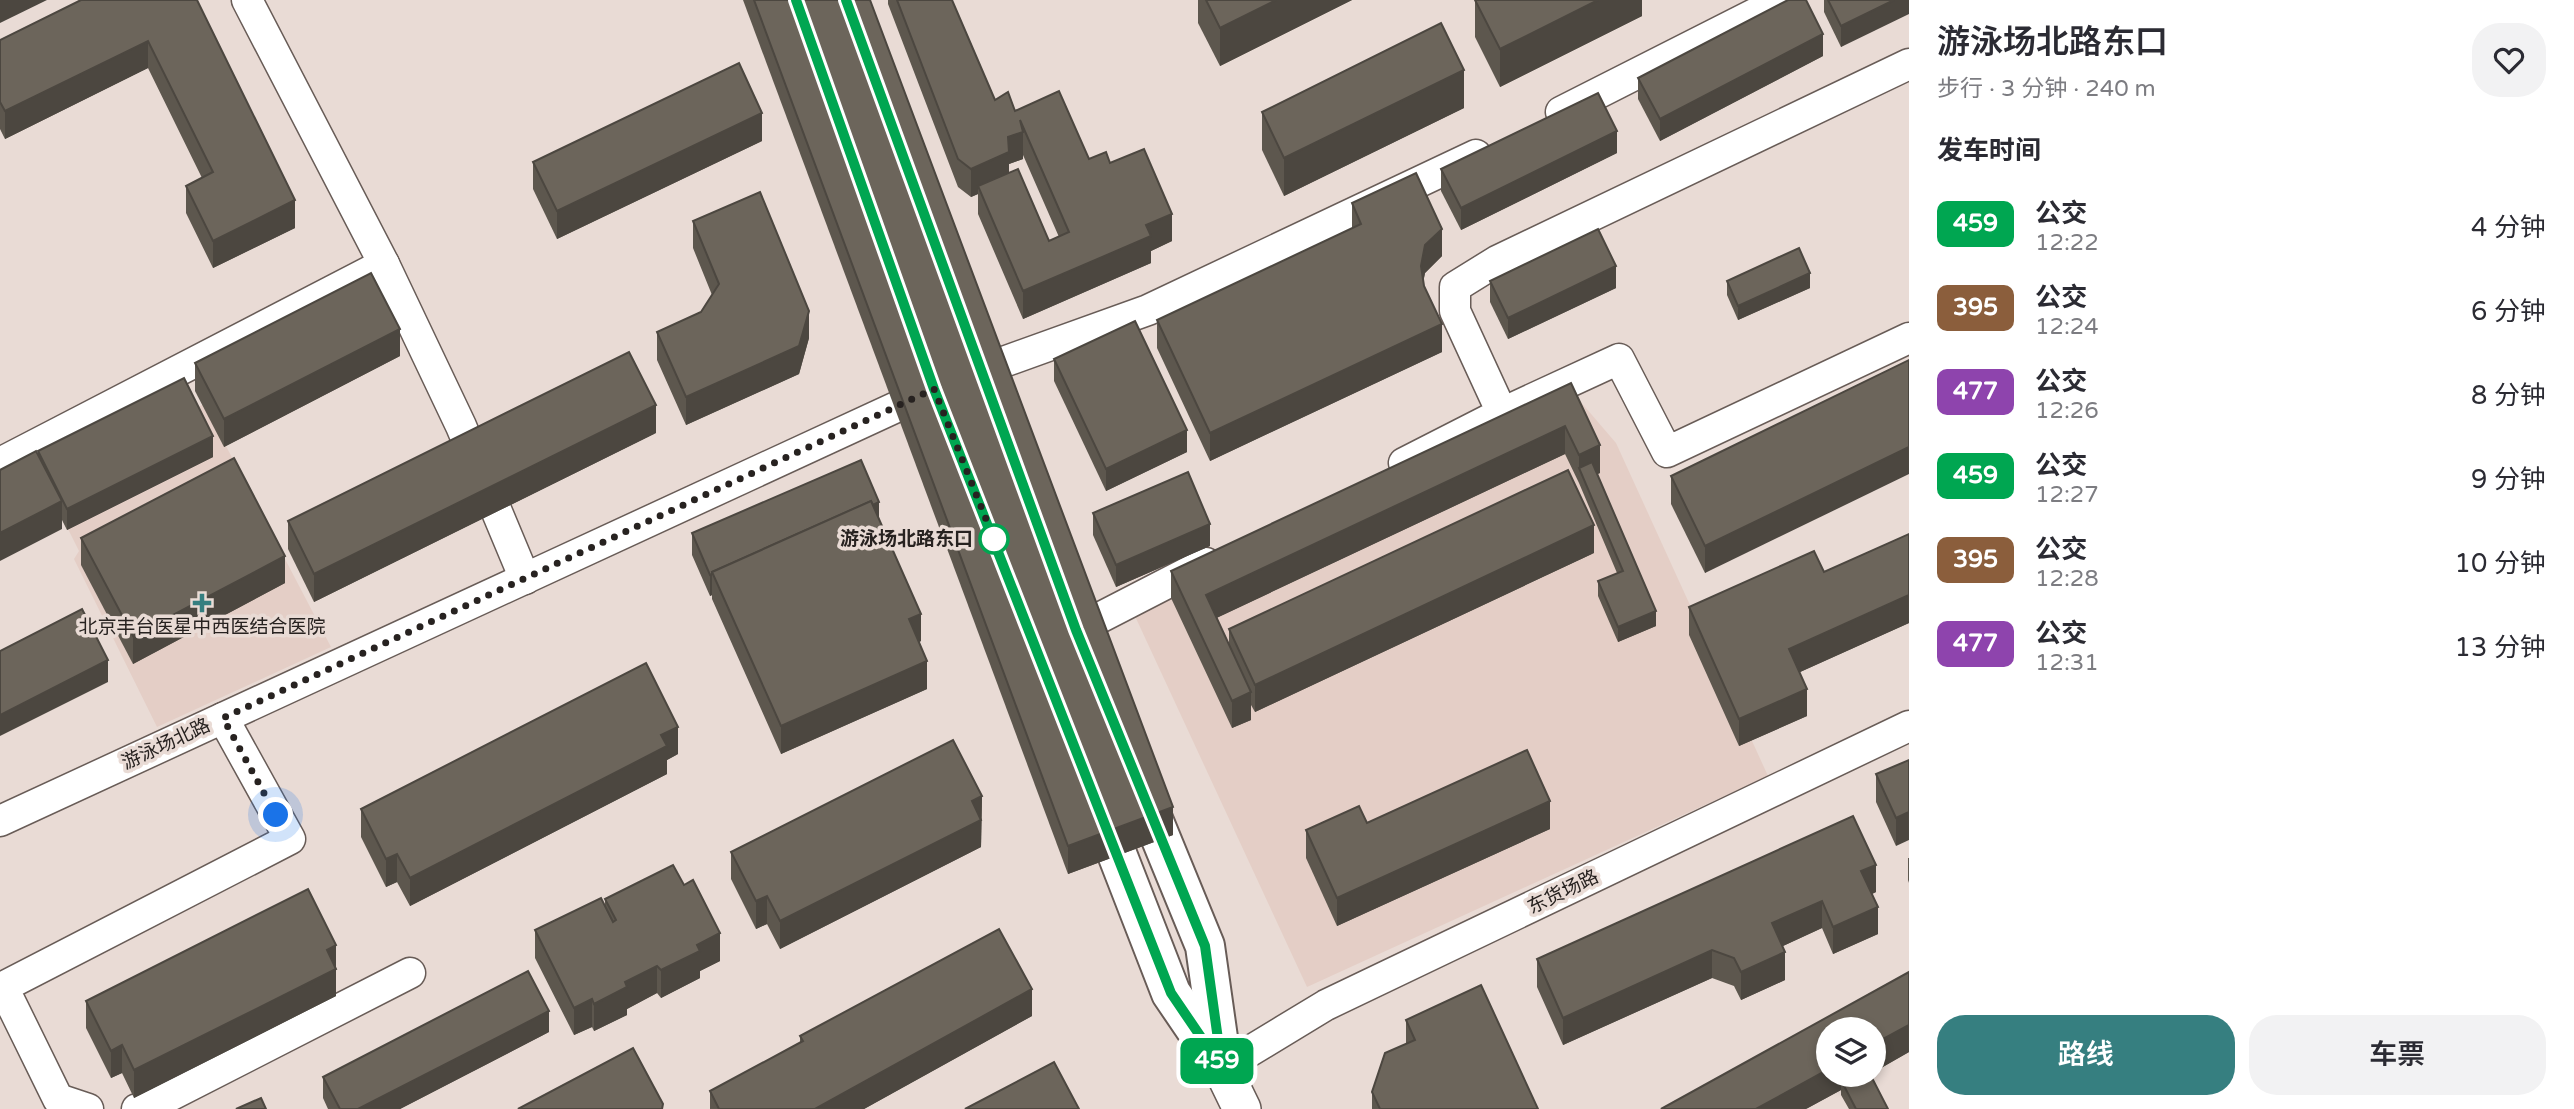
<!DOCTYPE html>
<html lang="zh">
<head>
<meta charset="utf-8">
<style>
	:root { --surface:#fff; --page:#f2f2f3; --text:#2b2b33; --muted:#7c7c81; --accent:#367f80 }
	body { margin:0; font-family:"Varela Round","Noto Sans SC",sans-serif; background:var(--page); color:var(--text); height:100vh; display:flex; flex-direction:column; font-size:26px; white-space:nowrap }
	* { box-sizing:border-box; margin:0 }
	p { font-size:23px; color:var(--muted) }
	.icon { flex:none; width:38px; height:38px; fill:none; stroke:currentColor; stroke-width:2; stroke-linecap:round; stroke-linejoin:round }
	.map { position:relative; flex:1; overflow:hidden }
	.details { display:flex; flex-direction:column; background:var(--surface); width:665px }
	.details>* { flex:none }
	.badge { padding:0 14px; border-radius:10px; font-size:24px; line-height:46px }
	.buttons { position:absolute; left:1816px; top:1017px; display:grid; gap:14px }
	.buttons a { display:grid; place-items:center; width:70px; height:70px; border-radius:50%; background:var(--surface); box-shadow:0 4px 10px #0003; font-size:35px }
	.you { position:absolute; width:35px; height:35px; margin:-18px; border:5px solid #fff; border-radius:50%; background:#1a73e8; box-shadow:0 0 0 10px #1a73e833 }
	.map>.badge { position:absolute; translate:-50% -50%; box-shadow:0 0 0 4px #fff }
	h2 { padding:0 28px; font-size:26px; line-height:63px }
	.round { display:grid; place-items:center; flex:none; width:74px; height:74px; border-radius:28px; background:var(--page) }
	.headline { display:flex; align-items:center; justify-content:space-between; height:119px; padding:0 28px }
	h1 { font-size:33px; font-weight:600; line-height:52px }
	.cta { display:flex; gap:14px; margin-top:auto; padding:14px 28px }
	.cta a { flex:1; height:80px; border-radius:28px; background:var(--accent); color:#fff; font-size:28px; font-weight:600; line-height:80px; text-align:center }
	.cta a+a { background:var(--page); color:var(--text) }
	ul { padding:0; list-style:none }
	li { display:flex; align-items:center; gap:21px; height:84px; padding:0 28px }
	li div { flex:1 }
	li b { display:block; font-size:26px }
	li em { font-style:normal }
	li .badge { min-width:77px; font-weight:700; text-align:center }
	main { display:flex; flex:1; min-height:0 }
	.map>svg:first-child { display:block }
	.built { fill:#e4cec6 }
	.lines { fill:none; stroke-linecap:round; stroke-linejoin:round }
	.minor-casing { stroke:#685c57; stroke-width:33 }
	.tertiary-casing { stroke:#685c57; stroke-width:40 }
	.secondary-casing { stroke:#685c57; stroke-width:42 }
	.minor { stroke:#fff; stroke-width:30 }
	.tertiary { stroke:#fff; stroke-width:37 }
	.secondary { stroke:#fff; stroke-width:38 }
	.wall { fill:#5d574e; fill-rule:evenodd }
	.shaded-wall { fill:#4c4740 }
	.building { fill:#6c655b; stroke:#4c4740; stroke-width:2 }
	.line-casing { stroke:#fff; stroke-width:16 }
	.line { stroke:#00a651; stroke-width:10 }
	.walk { stroke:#272220; stroke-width:7; stroke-dasharray:0 12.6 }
	.stop-dot { fill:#fff; stroke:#00a651; stroke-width:3.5 }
	.poi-dot { fill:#367f80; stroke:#e9dbd5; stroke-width:2.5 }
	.labels { text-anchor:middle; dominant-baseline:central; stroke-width:7; stroke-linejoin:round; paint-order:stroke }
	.stop-label { font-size:19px; font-weight:bold; fill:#272220; stroke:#e9dbd5; text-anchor:end }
	.poi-label { font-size:19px; fill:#272220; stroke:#e9dbd5 }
	.street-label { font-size:19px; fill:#272220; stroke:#e9dbd5 }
</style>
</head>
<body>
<main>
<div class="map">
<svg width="1909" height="1109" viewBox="0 0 1909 1109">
	<rect width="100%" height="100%" fill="#e9dbd5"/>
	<g class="built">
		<path d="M 1573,393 L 1616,443 L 1768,776 L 1307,987 L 1134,614 Z"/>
		<path d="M 204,404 L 331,647 L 157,727 L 74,559 L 79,551 L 46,485 Z"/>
	</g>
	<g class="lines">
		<g class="minor-casing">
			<g id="minor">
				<path d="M 1561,112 L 1782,0"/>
				<path d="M 384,264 L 461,426 L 525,579"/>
				<path d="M 970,374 L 1148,310 L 1476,155"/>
				<path d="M 1502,413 L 1619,359 L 1667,452 L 1909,338"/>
				<path d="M 0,463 L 384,264 L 247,0"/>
				<path d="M 1404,463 L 1502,413 L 1455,311 L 1455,287 L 1497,261 L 1909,64"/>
				<path d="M 1076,630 L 1206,563"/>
				<path d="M 0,821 L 931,391"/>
				<path d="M 1222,1068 L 1326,1005 L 1909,726"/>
				<path d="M 88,1109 L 58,1099 L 3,987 L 290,839 L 223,718"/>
				<path d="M 137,1109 L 150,1106 L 410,973"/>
			</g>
		</g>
		<g class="tertiary-casing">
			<path id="tertiary" d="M 1222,1068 L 1242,1109"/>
		</g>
		<g class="secondary-casing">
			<g id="secondary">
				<path d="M 1141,790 L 1205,946 L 1221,1059"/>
				<path d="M 1098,805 L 1171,993 L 1222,1068"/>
			</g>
		</g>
		<use href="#minor" class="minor"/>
		<use href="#tertiary" class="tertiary"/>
		<use href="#secondary" class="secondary"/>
	</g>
	<g class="wall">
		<path d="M 197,0 L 295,228 L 213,268 L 186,213 L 186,186 L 202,178 L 148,68 L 5,139 L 0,129 L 0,40 Z"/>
		<path d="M 743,0 L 870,0 L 1173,835 L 1068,874 Z"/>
		<path d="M 888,0 L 952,0 L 995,100 L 1015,111 L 1089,159 L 1110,163 L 1172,241 L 1151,251 L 1151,263 L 1023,319 L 978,214 L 978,194 L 971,197 L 958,187 L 888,4 ZM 1023,155 L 1059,237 L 1049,241 L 1009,173 L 1009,164 L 1023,159 Z"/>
		<path d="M 1198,0 L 1352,0 L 1220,66 L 1198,23 Z"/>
		<path d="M 1475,0 L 1642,0 L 1642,16 L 1500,87 L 1475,37 Z"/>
		<path d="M 1824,0 L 1909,0 L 1841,47 L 1824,12 Z"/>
		<path d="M 1823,56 L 1660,141 L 1638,99 L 1638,78 Z"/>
		<path d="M 1464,108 L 1284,196 L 1262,150 L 1262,112 Z"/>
		<path d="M 762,141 L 557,239 L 533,189 L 533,162 Z"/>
		<path d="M 1617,153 L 1461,230 L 1441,191 L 1441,169 Z"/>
		<path d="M 1352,203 L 1442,256 L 1425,273 L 1423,282 L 1442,352 L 1210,461 L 1157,348 L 1157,320 L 1352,229 Z"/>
		<path d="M 693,221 L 809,338 L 799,374 L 686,425 L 657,360 L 657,332 L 701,312 L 712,295 L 693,248 Z"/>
		<path d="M 1490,281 L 1616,288 L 1508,339 L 1490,302 Z"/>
		<path d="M 1727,281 L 1810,288 L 1738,320 L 1727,295 Z"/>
		<path d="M 400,356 L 224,447 L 195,391 L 195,363 Z"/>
		<path d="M 1054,359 L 1187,452 L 1106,491 L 1054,381 Z"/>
		<path d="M 1909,360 L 1705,573 L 1671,504 L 1671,476 Z"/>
		<path d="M 1571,383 L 1600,473 L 1597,474 L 1656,626 L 1618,642 L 1598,596 L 1598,581 L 1617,573 L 1579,483 L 1565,454 L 1216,618 L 1229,644 L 1229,629 L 1594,553 L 1255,712 L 1251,705 L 1251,720 L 1232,728 L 1171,598 L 1171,571 Z"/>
		<path d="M 656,433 L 314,602 L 288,549 L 288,521 Z"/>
		<path d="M 38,451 L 213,457 L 67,530 L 62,520 L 62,529 L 38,455 Z"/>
		<path d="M 1093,513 L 1210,546 L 1116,587 L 1093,535 Z"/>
		<path d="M 879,518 L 921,641 L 919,642 L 927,689 L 781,754 L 712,599 L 712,595 L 710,596 L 692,555 L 692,533 Z"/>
		<path d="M 1909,534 L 1909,623 L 1800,672 L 1807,716 L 1739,746 L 1689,635 L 1689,607 L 1824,572 Z"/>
		<path d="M 81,538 L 285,583 L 133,664 L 81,565 Z"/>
		<path d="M 678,754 L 667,760 L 667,774 L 410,906 L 397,882 L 386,887 L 361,837 L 361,809 Z"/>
		<path d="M 1909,760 L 1896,846 L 1876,802 L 1876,774 Z"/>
		<path d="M 982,796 L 981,847 L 780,949 L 767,924 L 756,929 L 731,879 L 731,852 Z"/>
		<path d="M 1853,816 L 1876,892 L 1872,894 L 1878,934 L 1833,954 L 1822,928 L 1783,946 L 1785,980 L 1741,1000 L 1734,986 L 1712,978 L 1563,1045 L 1537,987 L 1537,959 Z"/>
		<path d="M 1367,823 L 1550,829 L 1337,926 L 1306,858 L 1306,830 Z"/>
		<path d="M 1908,858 L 1909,858 L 1909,883 L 1908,880 Z"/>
		<path d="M 605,899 L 720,961 L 700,971 L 700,978 L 661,998 L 657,993 L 627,1009 L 627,1015 L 594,1031 L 592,1027 L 574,1035 L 535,958 L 535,930 L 605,907 Z"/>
		<path d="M 336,945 L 336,996 L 134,1098 L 122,1073 L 111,1078 L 86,1028 L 86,1001 Z"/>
		<path d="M 1909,972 L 1909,1052 L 1874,1072 L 1874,1029 L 1870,1074 L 1888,1109 L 1849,1109 L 1841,1095 L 1841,1090 L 1806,1109 Z"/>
		<path d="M 1032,1016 L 864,1109 L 710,1109 L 710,1091 L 800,1043 L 800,1036 Z"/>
		<path d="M 1406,1020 L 1538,1109 L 1372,1109 L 1372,1092 L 1406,1044 Z"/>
		<path d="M 549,1032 L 400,1109 L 328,1109 L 323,1098 L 323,1077 Z"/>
	</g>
	<g class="shaded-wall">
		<path d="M 0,0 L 47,0 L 0,23 Z"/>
		<path d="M 1276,0 L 1352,0 L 1220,66 L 1220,28 Z"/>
		<path d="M 1598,0 L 1642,0 L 1642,16 L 1500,87 L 1500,49 Z"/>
		<path d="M 1894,0 L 1909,0 L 1909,14 L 1841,47 L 1841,26 Z"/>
		<path d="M 1823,34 L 1823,56 L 1660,141 L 1660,119 Z"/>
		<path d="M 148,41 L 148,68 L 5,139 L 5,111 Z"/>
		<path d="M 1464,70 L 1464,108 L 1284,196 L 1284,158 Z"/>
		<path d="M 762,113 L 762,141 L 557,239 L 557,211 Z"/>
		<path d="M 1617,131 L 1617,153 L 1461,230 L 1461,208 Z"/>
		<path d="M 1023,132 L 1023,159 L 1009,164 L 1009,180 L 978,186 L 978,194 L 971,197 L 971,169 L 1008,137 Z"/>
		<path d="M 295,200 L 295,228 L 213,268 L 213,241 Z"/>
		<path d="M 1172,214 L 1172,241 L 1151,251 L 1151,263 L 1023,319 L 1023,291 L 1146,225 Z"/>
		<path d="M 1442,229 L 1442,256 L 1425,273 L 1421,294 L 1421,266 L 1425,245 Z"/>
		<path d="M 1616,266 L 1616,288 L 1508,339 L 1508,318 Z"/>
		<path d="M 1810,273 L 1810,288 L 1738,320 L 1738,306 Z"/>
		<path d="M 809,311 L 809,338 L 799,374 L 686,425 L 686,397 Z"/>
		<path d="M 1442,324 L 1442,352 L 1210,461 L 1210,433 Z"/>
		<path d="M 400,329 L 400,356 L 224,447 L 224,419 Z"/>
		<path d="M 656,405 L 656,433 L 314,602 L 314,574 Z"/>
		<path d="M 1565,426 L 1565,454 L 1206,623 L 1206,595 Z"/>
		<path d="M 1187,430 L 1187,452 L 1106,491 L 1106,469 Z"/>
		<path d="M 213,436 L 213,457 L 67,530 L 67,509 Z"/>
		<path d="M 1600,445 L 1600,473 L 1584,480 L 1579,468 L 1579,455 Z"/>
		<path d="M 1909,447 L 1909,474 L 1705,573 L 1705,546 Z"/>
		<path d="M 62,501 L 62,529 L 0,561 L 0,533 Z"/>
		<path d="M 879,502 L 879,523 L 713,574 Z"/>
		<path d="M 1210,524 L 1210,546 L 1116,587 L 1116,565 Z"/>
		<path d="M 1594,525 L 1594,553 L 1255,712 L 1255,685 Z"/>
		<path d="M 285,556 L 285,583 L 133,664 L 133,636 Z"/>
		<path d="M 712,574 L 712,595 L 710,596 L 710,575 Z"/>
		<path d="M 1909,595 L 1909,623 L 1789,677 L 1789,649 Z"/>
		<path d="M 1656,611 L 1656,626 L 1618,642 L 1618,627 Z"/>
		<path d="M 921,614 L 921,641 L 909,647 L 909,619 Z"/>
		<path d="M 108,660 L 108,682 L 0,736 L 0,715 Z"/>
		<path d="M 927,661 L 927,689 L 781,754 L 781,726 Z"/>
		<path d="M 1807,689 L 1807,716 L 1739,746 L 1739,719 Z"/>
		<path d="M 1251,692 L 1251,720 L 1232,728 L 1232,701 Z"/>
		<path d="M 678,727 L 678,754 L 667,760 L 667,774 L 410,906 L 410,878 L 661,735 Z"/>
		<path d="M 982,796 L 981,847 L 780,949 L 780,921 L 972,801 Z"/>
		<path d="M 1550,801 L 1550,829 L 1337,926 L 1337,898 Z"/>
		<path d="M 1173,807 L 1173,835 L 1068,874 L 1068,846 Z"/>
		<path d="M 1909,812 L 1909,840 L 1896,846 L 1896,818 Z"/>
		<path d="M 397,854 L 397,882 L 386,887 L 386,859 Z"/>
		<path d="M 1876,865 L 1876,892 L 1861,899 L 1861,871 Z"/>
		<path d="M 767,896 L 767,924 L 756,929 L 756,901 Z"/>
		<path d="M 1822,901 L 1822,928 L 1772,951 L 1772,923 Z"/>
		<path d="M 1878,907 L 1878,934 L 1833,954 L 1833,927 Z"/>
		<path d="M 720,933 L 720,961 L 700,971 L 700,978 L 661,998 L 661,970 L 697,945 Z"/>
		<path d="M 336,945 L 336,996 L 134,1098 L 134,1070 L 327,950 Z"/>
		<path d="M 1712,950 L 1712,978 L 1563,1045 L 1563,1018 Z"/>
		<path d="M 1785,952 L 1785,980 L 1741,1000 L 1741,972 Z"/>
		<path d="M 657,966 L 657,993 L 627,1009 L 627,1015 L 594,1031 L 594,1004 L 625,982 Z"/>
		<path d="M 1032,989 L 1032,1016 L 864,1109 L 815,1109 Z"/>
		<path d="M 592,999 L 592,1027 L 574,1035 L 574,1008 Z"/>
		<path d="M 549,1011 L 549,1032 L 400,1109 L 358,1109 Z"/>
		<path d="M 1909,1025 L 1909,1052 L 1874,1072 L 1874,1044 Z"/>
		<path d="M 122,1045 L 122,1073 L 111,1078 L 111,1051 Z"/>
		<path d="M 1829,1069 L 1829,1074 L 1869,1074 L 1841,1080 L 1841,1090 L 1806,1109 L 1756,1109 Z"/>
	</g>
	<g class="building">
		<path d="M 81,0 L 197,0 L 295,200 L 213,241 L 186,186 L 213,172 L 148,41 L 5,111 L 0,102 L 0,40 Z"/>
		<path d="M 754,0 L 870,0 L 1173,807 L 1068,846 Z"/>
		<path d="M 897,0 L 952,0 L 995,100 L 1008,92 L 1015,111 L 1059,91 L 1089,159 L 1106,152 L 1110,163 L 1144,149 L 1172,214 L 1146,225 L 1151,236 L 1023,291 L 978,186 L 1018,169 L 1049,241 L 1069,232 L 1020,120 L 1023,132 L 1008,137 L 1009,152 L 971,169 L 958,159 Z"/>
		<path d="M 1206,0 L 1276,0 L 1220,28 Z"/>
		<path d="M 1475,0 L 1598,0 L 1500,49 Z"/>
		<path d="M 1788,0 L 1806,0 L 1823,34 L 1660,119 L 1638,78 Z"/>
		<path d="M 1828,0 L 1894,0 L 1841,26 Z"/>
		<path d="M 1441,23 L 1464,70 L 1284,158 L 1262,112 Z"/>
		<path d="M 739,63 L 762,113 L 557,211 L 533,162 Z"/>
		<path d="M 1598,93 L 1617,131 L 1461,208 L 1441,169 Z"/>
		<path d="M 1416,173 L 1442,229 L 1425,245 L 1421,266 L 1424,286 L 1442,324 L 1210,433 L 1157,320 L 1361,224 L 1352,203 Z"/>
		<path d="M 760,192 L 809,311 L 799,346 L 686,397 L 657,332 L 701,312 L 719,284 L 693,221 Z"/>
		<path d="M 1598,229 L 1616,266 L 1508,318 L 1490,281 Z"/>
		<path d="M 1799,248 L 1810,273 L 1738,306 L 1727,281 Z"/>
		<path d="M 371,273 L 400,329 L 224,419 L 195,363 Z"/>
		<path d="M 1135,321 L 1187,430 L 1106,469 L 1054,359 Z"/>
		<path d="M 629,352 L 656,405 L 314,574 L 288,521 Z"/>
		<path d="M 1909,360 L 1909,447 L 1705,546 L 1671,476 Z"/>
		<path d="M 184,378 L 213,436 L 67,509 L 38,451 Z"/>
		<path d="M 1571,383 L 1600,445 L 1579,455 L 1565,426 L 1206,595 L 1251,692 L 1232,701 L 1171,571 Z"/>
		<path d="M 36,451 L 62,501 L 0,533 L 0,470 Z"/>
		<path d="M 234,458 L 285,556 L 133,636 L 81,538 Z"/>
		<path d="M 861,460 L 879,502 L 873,505 L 871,501 L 712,572 L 712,574 L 710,575 L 692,533 Z"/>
		<path d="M 1592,462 L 1656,611 L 1618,627 L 1598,581 L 1623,571 L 1579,468 Z"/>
		<path d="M 1568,470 L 1594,525 L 1255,685 L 1229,629 Z"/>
		<path d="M 1188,472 L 1210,524 L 1116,565 L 1093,513 Z"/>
		<path d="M 871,501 L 921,614 L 909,619 L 927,661 L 781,726 L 712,572 Z"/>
		<path d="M 1909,534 L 1909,595 L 1789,649 L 1807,689 L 1739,719 L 1689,607 L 1814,551 L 1824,572 Z"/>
		<path d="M 82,609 L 108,660 L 0,715 L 0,651 Z"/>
		<path d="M 646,663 L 678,727 L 661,735 L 667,746 L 410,878 L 397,854 L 386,859 L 361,809 Z"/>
		<path d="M 953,740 L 982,796 L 972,801 L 981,820 L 780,921 L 767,896 L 756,901 L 731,852 Z"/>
		<path d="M 1527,750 L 1550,801 L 1337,898 L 1306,830 L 1359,806 L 1367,823 Z"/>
		<path d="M 1909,760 L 1909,812 L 1896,818 L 1876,774 Z"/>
		<path d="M 1853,816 L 1876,865 L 1861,871 L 1878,907 L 1833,927 L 1822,901 L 1772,923 L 1785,952 L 1741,972 L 1734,958 L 1712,950 L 1563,1018 L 1537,959 Z"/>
		<path d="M 673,865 L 684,885 L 693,880 L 720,933 L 697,945 L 700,951 L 661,970 L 657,966 L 625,982 L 627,987 L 594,1004 L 592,999 L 574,1008 L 535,930 L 601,898 L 613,922 L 616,920 L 605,899 Z"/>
		<path d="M 308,889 L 336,945 L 327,950 L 336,969 L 134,1070 L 122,1045 L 111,1051 L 86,1001 Z"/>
		<path d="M 999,929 L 1032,989 L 815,1109 L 719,1109 L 710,1091 L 803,1041 L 800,1036 Z"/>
		<path d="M 528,971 L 549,1011 L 358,1109 L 340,1109 L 323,1077 Z"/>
		<path d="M 1909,972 L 1909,1025 L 1874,1044 L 1874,1029 L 1829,1029 L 1829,1069 L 1756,1109 L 1661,1109 Z"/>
		<path d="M 1481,985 L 1538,1109 L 1380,1109 L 1372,1092 L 1385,1053 L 1415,1040 L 1406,1020 Z"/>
		<path d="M 633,1048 L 663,1104 L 662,1109 L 518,1109 Z"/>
		<path d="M 1054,1062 L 1079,1109 L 965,1109 Z"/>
		<path d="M 1851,1074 L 1870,1074 L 1888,1109 L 1856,1109 L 1841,1080 Z"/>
		<path d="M 261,1098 L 266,1109 L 236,1109 Z"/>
	</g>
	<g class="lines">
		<g class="line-casing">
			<path id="line" d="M 796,0 L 934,389 L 1171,993 L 1222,1068 L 1205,946 L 1076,630 L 846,0"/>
		</g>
		<use href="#line" class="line"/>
		<path class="walk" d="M 276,815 L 223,718 L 934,389 L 994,539"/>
	</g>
	<circle class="stop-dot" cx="994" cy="539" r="14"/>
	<path class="poi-dot" d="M198.5 592.5h7v7h7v7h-7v7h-7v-7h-7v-7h7z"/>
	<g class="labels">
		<g class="stop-label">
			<text x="973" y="539">游泳场北路东口</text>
		</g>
		<g class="poi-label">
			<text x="202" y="627">北京丰台医星中西医结合医院</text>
		</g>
		<g class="street-label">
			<text transform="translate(166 744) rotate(-25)">游泳场北路</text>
			<text transform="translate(1563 892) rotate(-26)">东货场路</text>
		</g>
	</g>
</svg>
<div class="buttons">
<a><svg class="icon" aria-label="layers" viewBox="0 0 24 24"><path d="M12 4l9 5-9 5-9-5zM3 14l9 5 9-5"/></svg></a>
</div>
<div class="you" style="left:276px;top:815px"></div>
<b class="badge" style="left:1217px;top:1061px;background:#00a651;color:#fff">459</b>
</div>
<section class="details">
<div class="headline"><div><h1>游泳场北路东口</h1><p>步行 · 3 分钟 · 240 m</p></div><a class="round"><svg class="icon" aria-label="heart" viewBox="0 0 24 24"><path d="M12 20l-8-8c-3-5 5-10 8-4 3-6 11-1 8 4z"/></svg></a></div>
<h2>发车时间</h2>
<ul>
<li><span class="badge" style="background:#00a651;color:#fff">459</span><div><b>公交</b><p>12:22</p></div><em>4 分钟</em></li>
<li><span class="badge" style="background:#8b5e3c;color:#fff">395</span><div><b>公交</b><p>12:24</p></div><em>6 分钟</em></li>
<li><span class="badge" style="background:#8e44ad;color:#fff">477</span><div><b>公交</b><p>12:26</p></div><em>8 分钟</em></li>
<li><span class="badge" style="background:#00a651;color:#fff">459</span><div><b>公交</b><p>12:27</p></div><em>9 分钟</em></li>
<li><span class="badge" style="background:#8b5e3c;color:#fff">395</span><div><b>公交</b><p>12:28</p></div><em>10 分钟</em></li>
<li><span class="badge" style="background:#8e44ad;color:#fff">477</span><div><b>公交</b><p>12:31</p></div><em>13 分钟</em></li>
</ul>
<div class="cta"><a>路线</a><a>车票</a></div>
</section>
</main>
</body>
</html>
